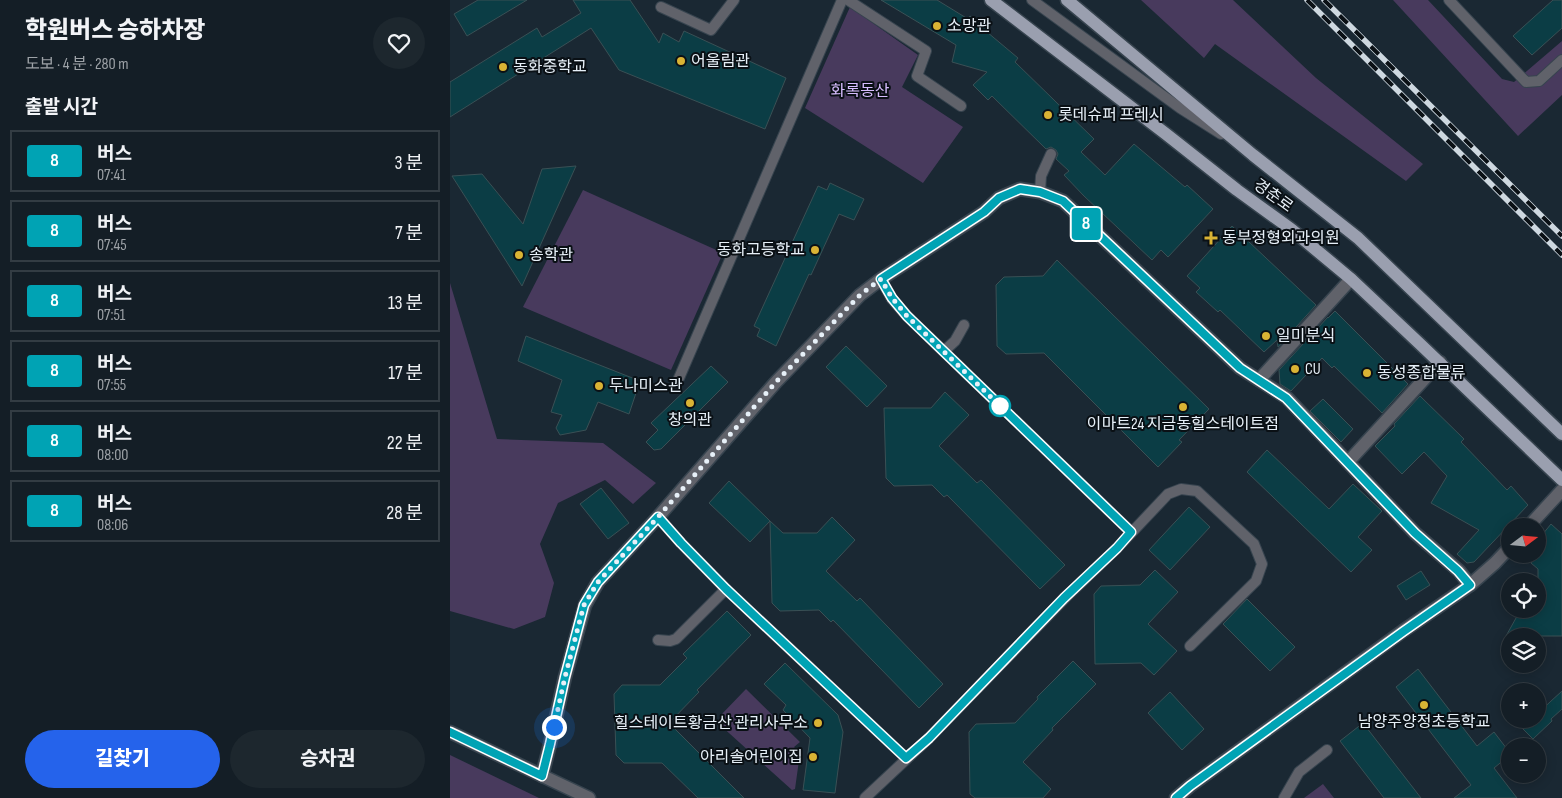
<!DOCTYPE html>
<html lang="ko">
<head>
<meta charset="utf-8">
<style>
	:root { --surface:#141e26; --page:#1d272e; --text:#f1f3f6; --muted:#9da2a7; --line:#333c43; --accent:#2563eb }
	body { margin:0; font-family:"Sofia Sans Condensed","Noto Sans KR",sans-serif; background:var(--page); color:var(--text); height:100vh; display:flex; flex-direction:column; font-size:19px; white-space:nowrap }
	* { box-sizing:border-box; margin:0 }
	p { font-size:16px; color:var(--muted) }
	.icon { flex:none; width:28px; height:28px; fill:none; stroke:currentColor; stroke-width:2; stroke-linecap:round; stroke-linejoin:round }
	.map { position:relative; flex:1; overflow:hidden }
	.drawer { display:flex; flex-direction:column; background:var(--surface); width:450px }
	.drawer>* { flex:none }
	.badge { padding:0 10px; border-radius:4px; font-size:18px; line-height:32px }
	.needle { width:32px; rotate:74deg }
	.controls { position:absolute; left:1051px; top:518px; display:grid; gap:10px }
	.controls a { display:grid; place-items:center; width:45px; height:45px; border-radius:50%; background:var(--surface); box-shadow:0 2px 12px #0003,0 0 0 1px var(--line); font-size:25px }
	.you { position:absolute; width:25px; height:25px; margin:-12px; border:4px solid #fff; border-radius:50%; background:#1a73e8; box-shadow:0 0 0 8px #1a73e833 }
	.map>.badge { position:absolute; translate:-50% -50%; box-shadow:0 0 0 2px #fff }
	h2 { padding:0 25px; font-size:19px; line-height:45px }
	.round { display:grid; place-items:center; flex:none; width:52px; height:52px; border-radius:26px; background:var(--page) }
	.overview { display:flex; align-items:center; justify-content:space-between; height:85px; padding:0 25px }
	h1 { font-size:24px; font-weight:800; line-height:38px }
	.primary-button { display:flex; gap:10px; margin-top:auto; padding:10px 25px }
	.primary-button a { flex:1; height:58px; border-radius:30px; background:var(--accent); color:#fff; font-size:20px; font-weight:800; line-height:58px; text-align:center }
	.primary-button a+a { background:var(--page); color:var(--text) }
	ul { padding:0; list-style:none }
	li { display:flex; align-items:center; gap:15px; height:62px; margin:0 10px 8px; padding:0 15px; border:2px solid var(--line); border-radius:0px }
	li div { flex:1 }
	li b { display:block; font-size:19px }
	li em { font-style:normal }
	li .badge { min-width:55px; font-weight:700; text-align:center }
	main { display:flex; flex:1; min-height:0 }
	.map>svg:first-child { display:block }
	.green { fill:#483a5d }
	.building { fill:#0b3d45; stroke:#3a5055 }
	.lines { fill:none; stroke-linecap:round; stroke-linejoin:round }
	.lane-casing { stroke:#37444f; stroke-width:12 }
	.street-casing { stroke:#37444f; stroke-width:15 }
	.primary-casing { stroke:#37444f; stroke-width:15 }
	.lane { stroke:#60626a; stroke-width:10 }
	.street { stroke:#60626a; stroke-width:12 }
	.primary { stroke:#9a9faf; stroke-width:12 }
	.rail-casing { stroke:#ced8e0; stroke-width:5.5 }
	.rail { stroke:#0a1015; stroke-width:4; stroke-dasharray:11; stroke-linecap:butt }
	.line-casing { stroke:#fff; stroke-width:11 }
	.line { stroke:#00a3b4; stroke-width:8 }
	.walk { stroke:#e7f0f8; stroke-width:5; stroke-dasharray:0 9 }
	.poi-dot { fill:#d9b334; stroke:#0a1015; stroke-width:2 }
	.stop-dot { fill:#fff; stroke:#00a3b4; stroke-width:2.5 }
	.labels { text-anchor:middle; dominant-baseline:central; stroke-width:4; stroke-linejoin:round; paint-order:stroke }
	.poi-label { font-size:16px; fill:#e7f0f8; stroke:#0a1015; text-anchor:start }
	.park-label { font-size:16px; fill:#d7bdfe; stroke:#0a1015 }
	.street-label { font-size:16px; fill:#e7f0f8; stroke:#0a1015 }
</style>
</head>
<body>
<main>
<section class="drawer">
<div class="overview"><div><h1>학원버스 승하차장</h1><p>도보 · 4 분 · 280 m</p></div><a class="round"><svg class="icon" aria-label="heart" viewBox="0 0 24 24"><path d="M12 20l-8-8c-3-5 5-10 8-4 3-6 11-1 8 4z"/></svg></a></div>
<h2>출발 시간</h2>
<ul>
<li><span class="badge" style="background:#00a3b4;color:#fff">8</span><div><b>버스</b><p>07:41</p></div><em>3 분</em></li>
<li><span class="badge" style="background:#00a3b4;color:#fff">8</span><div><b>버스</b><p>07:45</p></div><em>7 분</em></li>
<li><span class="badge" style="background:#00a3b4;color:#fff">8</span><div><b>버스</b><p>07:51</p></div><em>13 분</em></li>
<li><span class="badge" style="background:#00a3b4;color:#fff">8</span><div><b>버스</b><p>07:55</p></div><em>17 분</em></li>
<li><span class="badge" style="background:#00a3b4;color:#fff">8</span><div><b>버스</b><p>08:00</p></div><em>22 분</em></li>
<li><span class="badge" style="background:#00a3b4;color:#fff">8</span><div><b>버스</b><p>08:06</p></div><em>28 분</em></li>
</ul>
<div class="primary-button"><a>길찾기</a><a>승차권</a></div>
</section>
<div class="map">
<svg width="1112" height="798" viewBox="0 0 1112 798">
	<rect width="100%" height="100%" fill="#1a2833"/>
	<g class="green">
		<path d="M 691,0 L 783,0 L 866,78 L 973,164 L 956,181 L 765,44 L 754,58 Z"/>
		<path d="M 943,0 L 978,0 L 1052,79 L 1064,82 L 1112,41 L 1112,95 L 1068,136 Z"/>
		<path d="M 400,7 L 468,55 L 452,87 L 513,127 L 473,183 L 355,108 Z"/>
		<path d="M 133,190 L 273,253 L 221,370 L 73,307 Z"/>
		<path d="M 0,283 L 47,439 L 153,443 L 206,483 L 183,504 L 155,480 L 108,503 L 90,544 L 104,583 L 95,617 L 64,629 L 0,611 Z"/>
		<path d="M 296,689 L 350,742 L 344,747 L 350,753 L 345,789 L 342,790 L 269,724 L 270,716 Z"/>
		<path d="M 0,755 L 89,798 L 0,798 Z"/>
		<path d="M 873,784 L 884,798 L 854,798 Z"/>
	</g>
	<g class="building">
		<path d="M 28,0 L 77,0 L 17,36 L 4,14 Z"/>
		<path d="M 123,0 L 180,0 L 209,43 L 213,33 L 229,42 L 234,31 L 336,78 L 315,129 L 169,70 L 141,28 L 0,117 L 0,82 L 87,28 L 92,37 L 131,13 Z"/>
		<path d="M 431,0 L 487,0 L 518,19 L 520,16 L 538,29 L 537,32 L 568,58 L 565,62 L 644,139 L 631,152 L 655,175 L 684,144 L 735,187 L 737,185 L 763,209 L 718,257 L 711,250 L 702,260 L 634,196 L 614,175 L 619,171 L 606,159 L 608,154 L 606,150 L 601,147 L 596,149 L 542,96 L 538,100 L 523,85 L 537,72 L 502,62 L 506,45 Z"/>
		<path d="M 1103,0 L 1112,0 L 1112,28 L 1082,55 L 1063,36 Z"/>
		<path d="M 126,166 L 72,286 L 2,176 L 32,174 L 73,224 L 92,169 Z"/>
		<path d="M 380,183 L 414,199 L 404,220 L 389,214 L 361,275 L 359,274 L 326,346 L 307,336 L 310,329 L 304,326 L 368,186 L 377,190 Z"/>
		<path d="M 782,226 L 866,305 L 828,347 L 827,340 L 814,352 L 770,310 L 768,312 L 746,292 L 750,288 L 737,276 Z"/>
		<path d="M 607,260 L 759,409 L 729,440 L 732,442 L 708,467 L 594,353 L 556,354 L 547,346 L 546,285 L 554,277 L 593,276 Z"/>
		<path d="M 885,311 L 958,384 L 932,413 L 884,366 L 882,368 L 872,358 L 841,391 L 830,384 L 829,370 L 878,317 L 878,318 Z"/>
		<path d="M 76,336 L 190,381 L 179,414 L 148,402 L 136,430 L 110,435 L 106,428 L 112,415 L 101,412 L 112,380 L 68,361 Z"/>
		<path d="M 396,346 L 437,386 L 417,407 L 376,367 Z"/>
		<path d="M 261,366 L 278,382 L 211,449 L 204,450 L 196,442 L 208,430 L 201,423 Z"/>
		<path d="M 495,392 L 519,415 L 489,446 L 527,483 L 531,480 L 615,565 L 590,589 L 497,495 L 494,497 L 482,485 L 444,486 L 436,478 L 434,408 L 481,408 Z"/>
		<path d="M 970,396 L 1014,439 L 1011,442 L 1057,490 L 1061,486 L 1078,505 L 1024,562 L 1017,563 L 1007,554 L 1029,530 L 981,503 L 997,476 L 974,452 L 952,474 L 925,446 L 945,426 L 944,424 Z"/>
		<path d="M 873,399 L 903,429 L 891,442 L 860,411 Z"/>
		<path d="M 817,450 L 879,509 L 903,484 L 932,511 L 908,537 L 922,550 L 901,572 L 797,472 Z"/>
		<path d="M 279,481 L 320,521 L 300,542 L 259,503 Z"/>
		<path d="M 151,488 L 179,523 L 158,539 L 130,504 Z"/>
		<path d="M 739,507 L 760,527 L 720,570 L 699,550 Z"/>
		<path d="M 382,517 L 405,540 L 376,571 L 407,601 L 410,598 L 493,684 L 469,708 L 383,620 L 381,622 L 369,610 L 330,611 L 322,603 L 320,521 L 333,533 L 367,533 Z"/>
		<path d="M 1101,524 L 1112,534 L 1112,636 L 1056,636 L 1071,609 L 1088,609 L 1088,569 L 1081,563 L 1088,556 L 1088,540 Z"/>
		<path d="M 705,570 L 728,592 L 698,624 L 727,651 L 704,675 L 691,663 L 645,664 L 644,594 L 651,586 L 690,585 Z"/>
		<path d="M 971,571 L 980,585 L 956,600 L 947,586 Z"/>
		<path d="M 797,599 L 845,647 L 820,671 L 773,624 Z"/>
		<path d="M 277,611 L 301,635 L 247,690 L 249,692 L 219,723 L 294,798 L 248,798 L 212,763 L 174,763 L 166,755 L 164,694 L 172,685 L 210,685 L 237,658 L 233,654 Z"/>
		<path d="M 623,661 L 646,684 L 602,728 L 603,730 L 573,762 L 601,789 L 593,798 L 525,798 L 520,794 L 519,732 L 526,724 L 565,723 L 588,699 L 587,697 Z"/>
		<path d="M 335,663 L 388,715 L 393,732 L 385,793 L 353,790 L 360,738 L 333,710 L 336,705 L 314,684 Z"/>
		<path d="M 968,669 L 1027,746 L 1044,732 L 1060,753 L 1060,755 L 1044,768 L 1067,798 L 1004,798 L 1021,785 L 946,687 Z"/>
		<path d="M 1112,691 L 1112,709 L 1101,719 L 1102,721 L 1083,739 L 1072,728 L 1081,719 L 1088,719 L 1088,713 Z"/>
		<path d="M 720,692 L 754,729 L 732,750 L 698,713 Z"/>
		<path d="M 913,723 L 971,798 L 934,798 L 890,741 Z"/>
	</g>
	<g class="lines">
		<g class="lane-casing">
			<g id="lane">
				<path d="M 398,0 L 476,51 L 467,76 L 511,106"/>
				<path d="M 582,0 L 730,108 L 771,134"/>
				<path d="M 999,0 L 1076,82 L 1089,81 L 1112,60"/>
				<path d="M 211,7 L 261,30 L 284,0"/>
				<path d="M 590,192 L 591,176 L 601,154"/>
				<path d="M 431,279 L 442,299 L 457,316 L 681,532"/>
				<path d="M 494,351 L 505,341 L 514,325"/>
				<path d="M 229,378 L 392,0"/>
				<path d="M 208,517 L 231,543 L 276,589 L 456,758"/>
				<path d="M 208,640 L 220,641 L 226,639 L 276,589"/>
				<path d="M 415,798 L 479,738 L 615,598 L 667,548 L 718,494 L 731,489 L 747,491 L 804,544 L 812,564 L 806,581 L 740,646"/>
				<path d="M 834,798 L 849,772 L 877,750"/>
			</g>
		</g>
		<g class="street-casing">
			<g id="street">
				<path d="M 809,380 L 901,279"/>
				<path d="M 898,462 L 990,362"/>
				<path d="M 1079,526 L 1112,490"/>
				<path d="M 0,732 L 139,798"/>
				<path d="M 92,776 L 100,744 L 115,677 L 135,605 L 148,582 L 208,517 L 326,382 L 410,295 L 431,279 L 534,212 L 549,198 L 570,189 L 590,192 L 613,201 L 790,368 L 837,398 L 965,533 L 1009,571 L 1020,585"/>
				<path d="M 726,798 L 740,786 L 953,631 L 1020,585 L 1045,563 L 1060,547"/>
			</g>
		</g>
		<g class="primary-casing">
			<g id="primary">
				<path d="M 541,0 L 716,134 L 787,190 L 841,229 L 901,279 L 970,344 L 1112,480"/>
				<path d="M 617,0 L 803,155 L 908,238 L 1112,434"/>
			</g>
		</g>
		<use href="#lane" class="lane"/>
		<use href="#street" class="street"/>
		<use href="#primary" class="primary"/>
		<g class="rail-casing">
			<g id="rail">
				<path d="M 857,0 L 1112,255"/>
				<path d="M 874,0 L 1112,236"/>
			</g>
		</g>
		<use href="#rail" class="rail"/>
	</g>
	<g class="lines">
		<g class="line-casing">
			<path id="line" d="M 0,732 L 92,776 L 100,744 L 115,677 L 134,605 L 148,582 L 208,517 L 231,543 L 276,589 L 456,758 L 479,738 L 614,598 L 667,548 L 681,532 L 457,316 L 442,298 L 431,279 L 534,212 L 549,198 L 570,189 L 590,192 L 613,201 L 790,368 L 836,398 L 965,533 L 1008,571 L 1020,585 L 954,631 L 740,786 L 726,798"/>
		</g>
		<use href="#line" class="line"/>
		<path class="walk" d="M 104,727 L 115,677 L 134,605 L 148,582 L 208,517 L 326,382 L 410,295 L 431,279 L 442,298 L 457,316 L 550,406"/>
	</g>
	<g class="poi-dot">
		<circle cx="487" cy="26" r="5"/>
		<circle cx="231" cy="61" r="5"/>
		<circle cx="53" cy="67" r="5"/>
		<circle cx="598" cy="115" r="5"/>
		<path d="M758.5 230.5h5v5h5v5h-5v5h-5v-5h-5v-5h5z"/>
		<circle cx="365" cy="250" r="5"/>
		<circle cx="69" cy="255" r="5"/>
		<circle cx="816" cy="336" r="5"/>
		<circle cx="845" cy="369" r="5"/>
		<circle cx="917" cy="373" r="5"/>
		<circle cx="149" cy="386" r="5"/>
		<circle cx="240" cy="403" r="5"/>
		<circle cx="733" cy="407" r="5"/>
		<circle cx="974" cy="705" r="5"/>
		<circle cx="368" cy="723" r="5"/>
		<circle cx="363" cy="757" r="5"/>
	</g>
	<circle class="stop-dot" cx="550" cy="406" r="10"/>
	<g class="labels">
		<g class="poi-label">
			<text x="497" y="26">소망관</text>
			<text x="241" y="61">어울림관</text>
			<text x="63" y="67">동화중학교</text>
			<text x="608" y="115">롯데슈퍼 프레시</text>
			<text x="772" y="238">동부정형외과의원</text>
			<text x="355" y="250" text-anchor="end">동화고등학교</text>
			<text x="79" y="255">송학관</text>
			<text x="826" y="336">일미분식</text>
			<text x="855" y="369">CU</text>
			<text x="927" y="373">동성종합물류</text>
			<text x="159" y="386">두나미스관</text>
			<text x="240" y="420" text-anchor="middle">창의관</text>
			<text x="733" y="424" text-anchor="middle">이마트24 지금동힐스테이트점</text>
			<text x="974" y="722" text-anchor="middle">남양주양정초등학교</text>
			<text x="358" y="723" text-anchor="end">힐스테이트황금산 관리사무소</text>
			<text x="353" y="757" text-anchor="end">아리솔어린이집</text>
		</g>
		<g class="park-label">
			<text x="410" y="91">화록동산</text>
		</g>
		<g class="street-label">
			<text transform="translate(823 196) rotate(36)">경춘로</text>
		</g>
	</g>
</svg>
<div class="controls">
<a><svg class="needle" viewBox="-14 -14 28 28"><path d="M0-13l5 13h-10z" fill="#e53935"/><path d="M0 13l5-13h-10z" fill="#9da2a7"/></svg></a>
<a><svg class="icon" aria-label="locate" viewBox="0 0 24 24"><circle cx="12" cy="12" r="6"/><path d="M12 2v4M12 18v4M2 12h4M18 12h4"/></svg></a>
<a><svg class="icon" aria-label="layers" viewBox="0 0 24 24"><path d="M12 4l9 5-9 5-9-5zM3 14l9 5 9-5"/></svg></a>
<a>+</a>
<a>−</a>
</div>
<div class="you" style="left:104px;top:727px"></div>
<b class="badge" style="left:636px;top:224px;background:#00a3b4;color:#fff">8</b>
</div>
</main>
</body>
</html>
